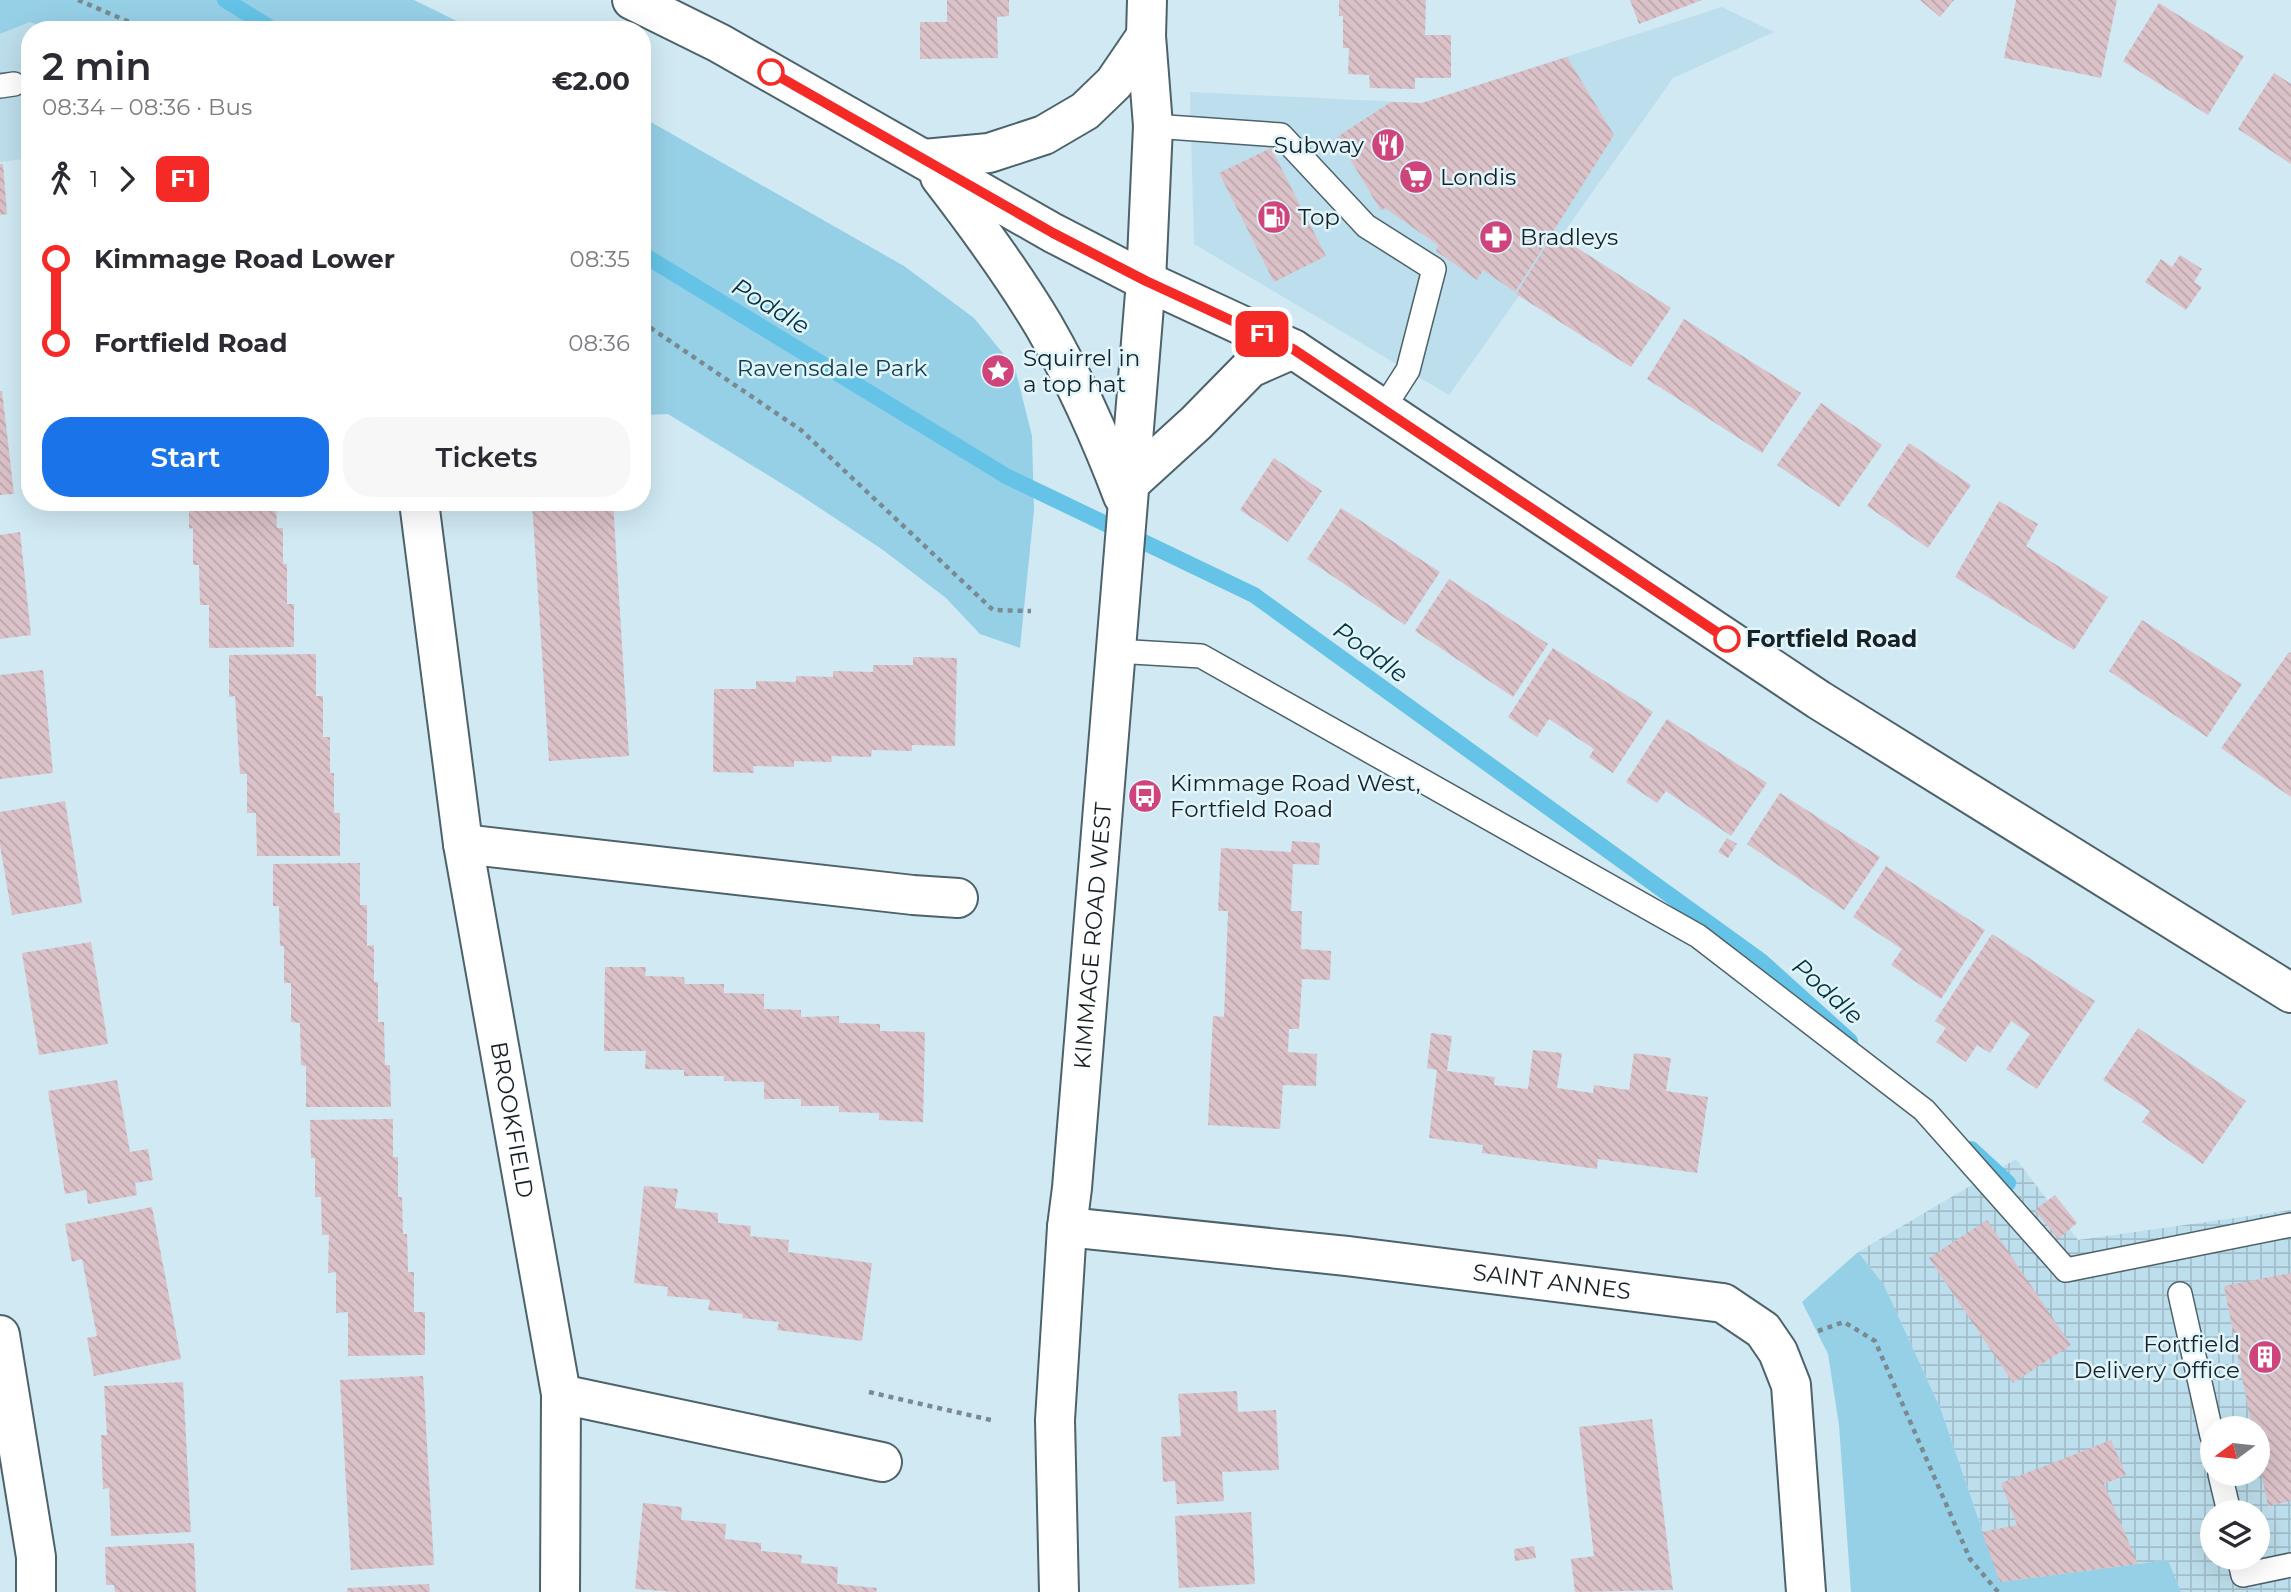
<!DOCTYPE html>
<html lang="en">
<head>
<meta charset="utf-8">
<style>
	:root { --surface:#fff; --page:#f7f7f7; --text:#2b2b33; --muted:#7c7c81; --accent:#1a73e8 }
	body { margin:0; font-family:Montserrat,sans-serif; background:var(--page); color:var(--text); height:100vh; display:flex; flex-direction:column; font-size:26px; white-space:nowrap }
	* { box-sizing:border-box; margin:0 }
	p { font-size:23px; color:var(--muted) }
	.icon { flex:none; width:38px; height:38px; fill:none; stroke:currentColor; stroke-width:2; stroke-linecap:round; stroke-linejoin:round }
	.map { position:relative; flex:1; overflow:hidden }
	.drawer { position:absolute; left:21px; top:21px; width:630px; height:490px; display:flex; flex-direction:column; background:var(--surface); border-radius:28px; box-shadow:0 7px 28px #0002 }
	.drawer>* { flex:none }
	.badge { padding:0 14px; border-radius:10px; font-size:24px; line-height:46px }
	.needle { width:46px; rotate:255deg }
	.tools { position:absolute; left:2200px; top:1416px; display:grid; gap:14px }
	.tools a { display:grid; place-items:center; width:70px; height:70px; border-radius:50%; background:var(--surface); box-shadow:0 7px 28px #0002; font-size:35px }
	.map>.badge { position:absolute; translate:-50% -50%; box-shadow:0 0 0 4px #fff }
	.legs { display:flex; align-items:center; gap:10px; height:77px; padding:0 21px; font-size:23px }
	.legs p { margin-inline-start:auto }
	.summary { display:flex; align-items:center; justify-content:space-between; height:119px; padding:0 21px }
	h1 { font-size:38px; font-weight:600; line-height:52px }
	.action { display:flex; gap:14px; margin-top:auto; padding:14px 21px }
	.action a { flex:1; height:80px; border-radius:28px; background:var(--accent); color:#fff; font-size:28px; font-weight:600; line-height:80px; text-align:center }
	.action a+a { background:var(--page); color:var(--text) }
	ul { padding:0 21px; list-style:none }
	li { display:flex; align-items:center; gap:24px; height:84px; font-size:26px }
	li i { display:grid; place-items:center; width:10px; height:100%; margin:0 9px; background:currentColor }
	li i::after { content:''; width:18px; height:18px; margin:-9px; border:5px solid; border-radius:50%; background:var(--surface) }
	li p { margin-inline-start:auto }
	li:first-child i { background:linear-gradient(#0000 50%,currentColor 0) }
	li:last-child i { background:linear-gradient(currentColor 50%,#0000 0) }
	.map>svg:first-child { display:block }
	.built { fill:#bddeec }
	.industrial { fill:url(#industrial-grid); fill-rule:evenodd }
	.green { fill:#96d0e7 }
	.lines { fill:none; stroke-linecap:round; stroke-linejoin:round }
	.stream { stroke:#64c3e6; stroke-width:16 }
	.building { fill:url(#building-back-hatch) }
	.service-casing { stroke:#4d626b; stroke-width:26 }
	.minor-casing { stroke:#4d626b; stroke-width:42 }
	.secondary-casing { stroke:#4d626b; stroke-width:42 }
	.path { stroke:#798a91; stroke-width:4.5; stroke-dasharray:5 5; stroke-linecap:butt }
	.service { stroke:#fff; stroke-width:23 }
	.minor { stroke:#fff; stroke-width:38 }
	.secondary { stroke:#fff; stroke-width:38 }
	.line-1-casing { stroke:#fff; stroke-width:16 }
	.line-1 { stroke:#f52a26; stroke-width:10 }
	.stop-1-dot { fill:#fff; stroke:#f52a26; stroke-width:3.5 }
	.labels { text-anchor:middle; dominant-baseline:central; stroke-width:5; stroke-linejoin:round; paint-order:stroke }
	.poi-label { font-size:23px; fill:#182125; stroke:#e1f5fd; text-anchor:start }
	.park-label { font-size:23px; fill:#133e4d; stroke:#e1f5fd }
	.stop-label { font-size:23px; font-weight:bold; fill:#182125; stroke:#e1f5fd; text-anchor:start }
	.street-label { font-size:23px; fill:#182125; stroke:#e1f5fd }
	.water-label { font-size:24px; font-style:italic; fill:#033240; stroke:#e1f5fd }
</style>
</head>
<body>
<div class="map">
<svg width="2291" height="1592" viewBox="0 0 2291 1592">
	<defs>
		<pattern id="industrial-grid" width="8" height="8" patternUnits="userSpaceOnUse" patternTransform="scale(1.75)"><rect width="8" height="8" fill="#bddeec"/><path d="M0 4h8M4 0v8" fill="none" stroke="#a2beca"/></pattern>
		<pattern id="building-back-hatch" width="6" height="6" patternUnits="userSpaceOnUse" patternTransform="scale(1.75)"><rect width="6" height="6" fill="#dbc2c9"/><path d="M-1 5l2 2M0 0l6 6M5-1l2 2" fill="none" stroke="#bba6ac"/></pattern>
	</defs>
	<rect width="100%" height="100%" fill="#d0e9f3"/>
	<g class="built">
		<path d="M 1722,7 L 1774,32 L 1673,78 L 1449,395 L 1194,244 L 1190,92 L 1422,103 Z"/>
		<path d="M 30,22 L 53,30 L 30,30 L 30,158 L 0,162 L 0,34 Z"/>
	</g>
	<path class="industrial" d="M 2016,1159 L 2078,1240 L 2291,1210 L 2291,1592 L 2181,1592 L 2168,1560 L 2000,1582 L 1941,1410 L 1884,1285 L 1858,1252 ZM 2212,1428 L 2258,1428 L 2258,1474 L 2212,1474 ZM 2212,1512 L 2258,1512 L 2258,1558 L 2212,1558 Z"/>
	<g class="green">
		<path d="M 0,0 L 414,0 L 475,30 L 53,30 L 30,22 L 0,34 Z"/>
		<path d="M 642,117 L 904,266 L 974,318 L 1015,368 L 1032,436 L 1034,510 L 1020,648 L 980,634 L 946,598 L 883,550 L 797,493 L 668,414 L 642,415 Z"/>
		<path d="M 1858,1252 L 1884,1285 L 1941,1410 L 2000,1582 L 2168,1560 L 2181,1592 L 1851,1592 L 1839,1425 L 1828,1354 L 1802,1302 Z"/>
	</g>
	<g class="lines">
		<g class="stream">
			<path d="M 225,0 L 274,30"/>
			<path d="M 642,254 L 1006,476 L 1254,595 L 1761,961 L 1850,1041"/>
			<path d="M 1971,1149 L 2008,1183"/>
		</g>
	</g>
	<g class="building">
		<path d="M 947,0 L 1009,0 L 1009,16 L 997,17 L 998,58 L 920,59 L 920,22 L 947,22 Z"/>
		<path d="M 1339,0 L 1426,0 L 1425,35 L 1451,35 L 1451,78 L 1415,78 L 1415,89 L 1370,88 L 1369,75 L 1348,74 L 1349,48 L 1343,48 L 1343,16 L 1339,16 Z"/>
		<path d="M 1630,0 L 1702,0 L 1639,24 Z"/>
		<path d="M 1920,0 L 1954,0 L 1940,17 Z"/>
		<path d="M 2016,0 L 2117,0 L 2101,78 L 2004,58 Z"/>
		<path d="M 2159,3 L 2244,56 L 2208,115 L 2123,61 Z"/>
		<path d="M 1567,57 L 1614,135 L 1515,292 L 1483,270 L 1477,280 L 1436,251 L 1438,245 L 1385,208 L 1381,211 L 1337,137 L 1391,102 L 1422,103 Z"/>
		<path d="M 2274,73 L 2291,84 L 2291,164 L 2238,129 Z"/>
		<path d="M 1271,148 L 1326,256 L 1274,282 L 1219,173 Z"/>
		<path d="M 0,164 L 3,164 L 7,214 L 0,215 Z"/>
		<path d="M 1554,233 L 1671,308 L 1631,367 L 1516,294 Z"/>
		<path d="M 2180,255 L 2202,269 L 2194,282 L 2202,287 L 2186,310 L 2145,282 L 2161,259 L 2172,267 Z"/>
		<path d="M 1684,319 L 1801,393 L 1762,453 L 1647,379 Z"/>
		<path d="M 0,391 L 2,391 L 14,494 L 0,495 Z"/>
		<path d="M 1821,403 L 1882,445 L 1839,507 L 1777,465 Z"/>
		<path d="M 1909,443 L 1971,485 L 1928,548 L 1867,506 Z"/>
		<path d="M 1274,458 L 1322,491 L 1288,542 L 1240,510 Z"/>
		<path d="M 1999,501 L 2038,524 L 2026,546 L 2108,597 L 2074,650 L 1955,577 Z"/>
		<path d="M 189,502 L 276,502 L 277,528 L 283,528 L 283,564 L 287,564 L 287,604 L 294,604 L 294,647 L 209,648 L 209,605 L 200,605 L 199,565 L 193,565 L 193,528 L 189,529 Z"/>
		<path d="M 532,502 L 613,502 L 629,756 L 549,761 Z"/>
		<path d="M 1341,508 L 1440,572 L 1405,625 L 1307,559 Z"/>
		<path d="M 20,532 L 31,635 L 0,639 L 0,535 Z"/>
		<path d="M 1449,579 L 1548,644 L 1513,697 L 1415,631 Z"/>
		<path d="M 2142,620 L 2242,684 L 2207,737 L 2109,671 Z"/>
		<path d="M 1553,648 L 1653,712 L 1613,773 L 1589,757 L 1594,749 L 1549,719 L 1537,737 L 1508,717 Z"/>
		<path d="M 2289,652 L 2291,653 L 2291,797 L 2221,748 Z"/>
		<path d="M 316,654 L 316,696 L 323,696 L 323,737 L 330,737 L 330,773 L 334,773 L 334,813 L 340,813 L 340,856 L 257,856 L 256,813 L 247,813 L 247,774 L 240,774 L 235,696 L 229,697 L 229,655 Z"/>
		<path d="M 913,657 L 957,658 L 955,746 L 912,745 L 912,751 L 872,750 L 871,757 L 831,756 L 832,762 L 794,761 L 794,767 L 753,766 L 754,773 L 713,772 L 714,689 L 756,689 L 756,681 L 796,682 L 796,676 L 833,677 L 833,671 L 873,672 L 873,665 L 913,665 Z"/>
		<path d="M 43,670 L 53,773 L 0,779 L 0,675 Z"/>
		<path d="M 1667,719 L 1767,783 L 1731,836 L 1666,791 L 1657,803 L 1626,782 Z"/>
		<path d="M 1780,793 L 1880,857 L 1844,910 L 1747,844 Z"/>
		<path d="M 65,801 L 82,903 L 12,915 L 0,845 L 0,812 Z"/>
		<path d="M 1727,838 L 1737,844 L 1728,858 L 1718,852 Z"/>
		<path d="M 1292,841 L 1320,843 L 1319,865 L 1293,864 L 1291,911 L 1302,911 L 1301,949 L 1331,951 L 1330,980 L 1302,979 L 1299,1029 L 1289,1029 L 1288,1052 L 1317,1054 L 1316,1086 L 1283,1085 L 1280,1129 L 1208,1125 L 1213,1016 L 1224,1017 L 1228,911 L 1218,911 L 1221,848 L 1291,852 Z"/>
		<path d="M 360,863 L 360,905 L 367,905 L 367,946 L 374,945 L 374,982 L 378,982 L 378,1022 L 384,1022 L 385,1065 L 390,1065 L 391,1107 L 306,1107 L 306,1066 L 301,1065 L 300,1023 L 291,1022 L 291,983 L 284,983 L 284,946 L 280,946 L 279,906 L 273,906 L 273,864 Z"/>
		<path d="M 1886,866 L 1985,930 L 1941,999 L 1891,965 L 1902,949 L 1853,917 Z"/>
		<path d="M 1992,934 L 2095,1001 L 2037,1089 L 2006,1069 L 2030,1034 L 2011,1021 L 1990,1053 L 1977,1045 L 1966,1062 L 1936,1042 L 1946,1028 L 1935,1021 Z"/>
		<path d="M 91,942 L 108,1044 L 39,1055 L 22,953 Z"/>
		<path d="M 605,967 L 646,967 L 645,976 L 684,977 L 685,984 L 724,984 L 724,993 L 764,994 L 764,1009 L 801,1010 L 801,1017 L 839,1016 L 839,1023 L 880,1024 L 880,1031 L 925,1032 L 923,1122 L 879,1120 L 879,1113 L 839,1112 L 839,1106 L 801,1106 L 801,1099 L 764,1099 L 764,1082 L 724,1081 L 724,1076 L 684,1076 L 684,1070 L 645,1069 L 646,1051 L 604,1051 Z"/>
		<path d="M 2138,1028 L 2246,1101 L 2203,1164 L 2142,1122 L 2150,1111 L 2103,1080 Z"/>
		<path d="M 1431,1033 L 1452,1036 L 1447,1071 L 1495,1077 L 1494,1085 L 1528,1089 L 1533,1050 L 1562,1053 L 1557,1088 L 1593,1093 L 1594,1085 L 1629,1090 L 1634,1053 L 1671,1058 L 1666,1091 L 1708,1097 L 1697,1173 L 1598,1159 L 1597,1169 L 1482,1153 L 1483,1145 L 1429,1138 L 1437,1070 L 1427,1068 Z"/>
		<path d="M 117,1080 L 130,1152 L 148,1149 L 153,1180 L 135,1183 L 137,1195 L 88,1204 L 86,1190 L 65,1194 L 48,1091 Z"/>
		<path d="M 393,1119 L 393,1157 L 398,1157 L 398,1197 L 402,1197 L 403,1234 L 407,1234 L 408,1272 L 414,1272 L 414,1312 L 425,1312 L 425,1355 L 348,1356 L 348,1312 L 336,1313 L 336,1272 L 328,1273 L 329,1235 L 322,1235 L 321,1197 L 315,1197 L 315,1158 L 311,1158 L 310,1120 Z"/>
		<path d="M 644,1186 L 678,1189 L 675,1208 L 718,1213 L 718,1223 L 751,1226 L 750,1236 L 789,1240 L 788,1252 L 872,1263 L 862,1341 L 777,1330 L 779,1322 L 742,1318 L 743,1314 L 708,1310 L 710,1300 L 667,1296 L 668,1287 L 634,1283 Z"/>
		<path d="M 2055,1195 L 2077,1223 L 2058,1239 L 2035,1210 Z"/>
		<path d="M 152,1207 L 181,1359 L 94,1376 L 87,1338 L 97,1336 L 82,1259 L 72,1262 L 65,1224 Z"/>
		<path d="M 1987,1220 L 2071,1345 L 2013,1383 L 1929,1258 Z"/>
		<path d="M 2291,1273 L 2291,1501 L 2268,1506 L 2258,1455 L 2258,1428 L 2252,1428 L 2224,1286 Z"/>
		<path d="M 423,1376 L 434,1565 L 351,1570 L 340,1380 Z"/>
		<path d="M 183,1382 L 191,1532 L 111,1536 L 109,1488 L 103,1489 L 101,1435 L 107,1435 L 104,1386 Z"/>
		<path d="M 1237,1391 L 1238,1412 L 1276,1410 L 1279,1470 L 1222,1472 L 1224,1501 L 1177,1504 L 1175,1481 L 1163,1482 L 1161,1437 L 1181,1436 L 1178,1394 Z"/>
		<path d="M 1652,1419 L 1673,1590 L 1575,1592 L 1571,1559 L 1594,1556 L 1579,1427 Z"/>
		<path d="M 2111,1440 L 2126,1475 L 2104,1484 L 2138,1564 L 2000,1582 L 1982,1532 L 2017,1525 L 2001,1483 Z"/>
		<path d="M 643,1503 L 682,1507 L 681,1520 L 726,1524 L 725,1539 L 761,1543 L 761,1551 L 802,1555 L 801,1563 L 838,1567 L 837,1584 L 877,1588 L 876,1592 L 675,1592 L 635,1589 Z"/>
		<path d="M 1251,1512 L 1255,1584 L 1179,1588 L 1175,1516 Z"/>
		<path d="M 194,1543 L 196,1592 L 115,1592 L 114,1585 L 106,1585 L 105,1547 Z"/>
		<path d="M 1534,1546 L 1536,1558 L 1515,1561 L 1514,1549 Z"/>
		<path d="M 429,1584 L 430,1592 L 347,1592 L 347,1588 Z"/>
	</g>
	<g class="lines">
		<g class="service-casing">
			<g id="service">
				<path d="M 0,86 L 14,84"/>
				<path d="M 1153,126 L 1281,135 L 1366,226 L 1434,269 L 1408,370 L 1383,409"/>
				<path d="M 1115,651 L 1201,656 L 1698,936 L 1924,1110 L 2066,1270 L 2291,1225"/>
				<path d="M 2180,1294 L 2212,1436"/>
				<path d="M 2220,1474 L 2229,1512"/>
				<path d="M 2239,1558 L 2243,1575 L 2291,1565"/>
			</g>
		</g>
		<g class="minor-casing">
			<g id="minor">
				<path id="s1" d="M 419,502 L 463,844 L 561,1394 L 560,1592"/>
				<path d="M 463,844 L 913,895 L 958,898"/>
				<path id="s2" d="M 1067,1227 L 1347,1256 L 1723,1303 L 1763,1330 L 1778,1352 L 1791,1385 L 1806,1592"/>
				<path d="M 0,1335 L 36,1557 L 36,1592"/>
				<path d="M 561,1394 L 882,1462"/>
			</g>
		</g>
		<g class="secondary-casing">
			<g id="secondary">
				<path d="M 632,0 L 719,43 L 1053,233 L 1146,281 L 1293,349 L 1819,700 L 2291,993"/>
				<path d="M 924,159 L 989,153 L 1044,135 L 1085,111 L 1114,83 L 1146,36"/>
				<path d="M 940,177 C 977,225 1013,274 1044,326 C 1075,380 1101,438 1123,496"/>
				<path d="M 1128,485 L 1196,423 L 1250,368 L 1293,349"/>
				<path id="s3" d="M 1059,1592 L 1055,1420 L 1067,1227 L 1072,1188 L 1146,281 L 1153,126 L 1146,36 L 1147,0"/>
			</g>
		</g>
		<g class="path">
			<path d="M 78,0 L 148,30"/>
			<path d="M 642,322 L 801,430 L 993,610 L 1031,611"/>
			<path d="M 1818,1331 L 1844,1322 L 1875,1341 L 1970,1559 L 1998,1592"/>
			<path d="M 869,1392 L 995,1421"/>
		</g>
		<use href="#service" class="service"/>
		<use href="#minor" class="minor"/>
		<use href="#secondary" class="secondary"/>
	</g>
	<g class="lines">
		<g class="line-1-casing">
			<path id="line-1" d="M 771,72 L 1053,233 L 1146,281 L 1293,349 L 1727,639"/>
		</g>
		<use href="#line-1" class="line-1"/>
	</g>
	<defs>
		<g id="restaurant-disc" transform="scale(1.75)"><circle r="9.5" fill="#cf447b" stroke="#e1f5fd"/><path d="M-5-6h1v4h1v-4h1v4h1v-4h1v5L-1.5 .5V6h-2V.5L-5-1ZM5-6V6H3V1.5H1.5Q1.5-4 5-6Z" fill="#fff"/></g>
		<g id="supermarket-disc" transform="scale(1.75)"><circle r="9.5" fill="#cf447b" stroke="#e1f5fd"/><path d="M-6-5.5h2.5l.6 2H6L4.5 2H-2.5L-4.4-4H-6ZM-1.5 3.2a1.3 1.3 0 1 0 .1 0ZM3 3.2a1.3 1.3 0 1 0 .1 0Z" fill="#fff"/></g>
		<g id="fuel-disc" transform="scale(1.75)"><circle r="9.5" fill="#cf447b" stroke="#e1f5fd"/><path d="M-5.5-6h7V0h2V4h1.3V-2.5L3-4.5l.8-.8L6-3V5H2.5V1h-1V6h-7ZM-4.2-4.7v3.2H.2V-4.7Z" fill="#fff"/></g>
		<g id="pharmacy-disc" transform="scale(1.75)"><circle r="9.5" fill="#cf447b" stroke="#e1f5fd"/><path d="M-2-6h4v4h4v4h-4v4h-4v-4h-4v-4h4Z" fill="#fff"/></g>
		<g id="sight-disc" transform="scale(1.75)"><circle r="9.5" fill="#cf447b" stroke="#e1f5fd"/><path d="M0-6L1.8-2.2L6-1.7L2.9 1.2L3.7 5.4L0 3.3L-3.7 5.4L-2.9 1.2L-6-1.7L-1.8-2.2Z" fill="#fff"/></g>
		<g id="bus-disc" transform="scale(1.75)"><circle r="9.5" fill="#cf447b" stroke="#e1f5fd"/><path d="M-5-6H5V4H4V6H2V4H-2V6H-4V4H-5ZM-3.5-4V0h7V-4ZM-3.5 1.2v1.5H-2V1.2ZM2 1.2v1.5H3.5V1.2Z" fill="#fff"/></g>
		<g id="building-disc" transform="scale(1.75)"><circle r="9.5" fill="#cf447b" stroke="#e1f5fd"/><path d="M-4-6H4V6H1V3H-1V6H-4ZM-2.5-4.3h1.7v1.8h-1.7ZM.8-4.3h1.7v1.8H.8ZM-2.5-1h1.7V.8h-1.7ZM.8-1h1.7V.8H.8Z" fill="#fff"/></g>
	</defs>
	<g fill-rule="evenodd">
		<use href="#restaurant-disc" x="1388" y="145"/>
		<use href="#supermarket-disc" x="1416" y="177"/>
		<use href="#fuel-disc" x="1274" y="217"/>
		<use href="#pharmacy-disc" x="1496" y="237"/>
		<use href="#sight-disc" x="998" y="371"/>
		<use href="#bus-disc" x="1145" y="796"/>
		<use href="#building-disc" x="2265" y="1357"/>
	</g>
	<g class="stop-1-dot">
		<circle cx="771" cy="72" r="12"/>
		<circle cx="1727" cy="639" r="12"/>
	</g>
	<g class="labels">
		<g class="poi-label">
			<text x="1364" y="145" text-anchor="end">Subway</text>
			<text x="1440" y="177">Londis</text>
			<text x="1298" y="217">Top</text>
			<text x="1520" y="237">Bradleys</text>
			<text x="1023" y="358">Squirrel in<tspan x="1023" dy="26">a top hat</tspan></text>
			<text x="1170" y="783">Kimmage Road West,<tspan x="1170" dy="26">Fortfield Road</tspan></text>
			<text x="2240" y="1344" text-anchor="end">Fortfield<tspan x="2240" dy="26">Delivery Office</tspan></text>
		</g>
		<g class="park-label">
			<text x="832" y="368">Ravensdale Park</text>
		</g>
		<g class="stop-label">
			<text x="1746" y="639">Fortfield Road</text>
		</g>
		<g class="street-label">
			<text stroke="none"><textPath href="#s3" startOffset="658">KIMMAGE ROAD WEST</textPath></text>
			<text stroke="none"><textPath href="#s1" startOffset="625">BROOKFIELD</textPath></text>
			<text stroke="none"><textPath href="#s2" startOffset="488">SAINT ANNES</textPath></text>
		</g>
		<g class="water-label">
			<text transform="translate(771 306) rotate(31)">Poddle</text>
			<text transform="translate(1371 652) rotate(36)">Poddle</text>
			<text transform="translate(1828 991) rotate(42)">Poddle</text>
		</g>
	</g>
</svg>
<div class="tools">
<a><svg class="needle" viewBox="-14 -14 28 28"><path d="M0-13l5 13h-10z" fill="#e53935"/><path d="M0 13l5-13h-10z" fill="#7c7c81"/></svg></a>
<a><svg class="icon" aria-label="layers" viewBox="0 0 24 24"><path d="M12 4l9 5-9 5-9-5zM3 14l9 5 9-5"/></svg></a>
</div>
<b class="badge" style="left:1262px;top:334px;background:#f52a26;color:#fff">F1</b>
<section class="drawer">
<div class="summary"><div><h1>2 min</h1><p>08:34 – 08:36 · Bus</p></div><b>€2.00</b></div>
<div class="legs"><svg class="icon" aria-label="walk" viewBox="0 0 24 24"><circle cx="13" cy="4" r="2"/><path d="M13 8l-2 6 4 7M11 14l-3 7M7 12l3-4h3l4 4"/></svg>1<svg class="icon" aria-label="forward" viewBox="0 0 24 24"><path d="M9 5l7 7-7 7"/></svg><b class="badge" style="background:#f52a26;color:#fff">F1</b></div>
<ul>
<li><i style="color:#f52a26"></i><b>Kimmage Road Lower</b><p>08:35</p></li>
<li><i style="color:#f52a26"></i><b>Fortfield Road</b><p>08:36</p></li>
</ul>
<div class="action"><a>Start</a><a>Tickets</a></div>
</section>
</div>
</body>
</html>
